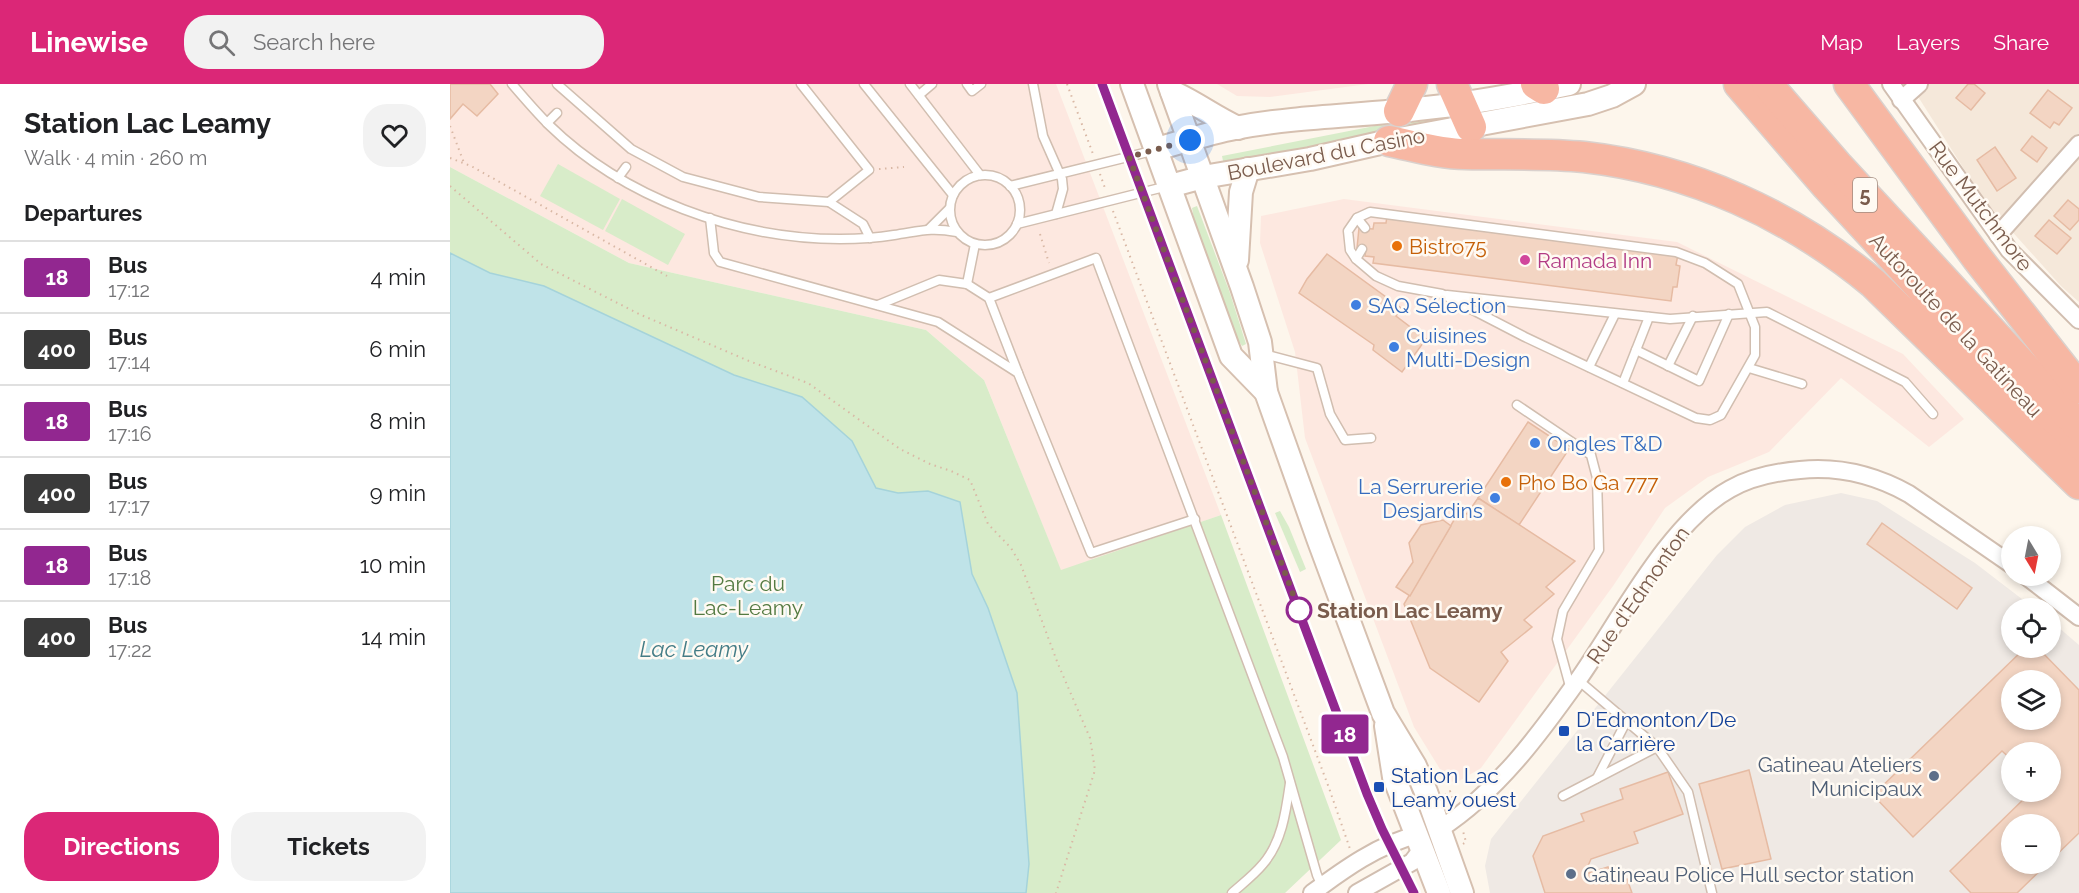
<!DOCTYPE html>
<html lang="en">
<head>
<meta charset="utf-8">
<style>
	:root { --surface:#fff; --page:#f2f2f2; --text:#202124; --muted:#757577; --line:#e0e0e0; --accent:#db2777 }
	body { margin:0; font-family:Raleway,sans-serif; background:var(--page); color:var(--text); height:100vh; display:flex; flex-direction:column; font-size:22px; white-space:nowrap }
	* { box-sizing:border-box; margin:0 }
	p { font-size:20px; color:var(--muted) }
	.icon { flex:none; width:33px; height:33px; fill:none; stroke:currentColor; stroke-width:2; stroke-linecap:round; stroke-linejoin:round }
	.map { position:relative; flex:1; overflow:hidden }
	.sheet { display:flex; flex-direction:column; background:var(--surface); width:450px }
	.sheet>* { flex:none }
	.badge { padding:0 12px; border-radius:4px; font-size:21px; line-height:39px }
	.needle { width:39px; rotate:170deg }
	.fabs { position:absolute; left:1551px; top:442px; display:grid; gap:12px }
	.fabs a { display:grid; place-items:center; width:60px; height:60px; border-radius:50%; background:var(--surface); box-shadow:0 3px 9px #0003; font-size:30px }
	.you { position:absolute; width:30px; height:30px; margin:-15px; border:4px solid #fff; border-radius:50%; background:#1a73e8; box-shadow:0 0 0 9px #1a73e833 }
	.map>.badge { position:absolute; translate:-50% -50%; box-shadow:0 0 0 3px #fff }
	h2 { padding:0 24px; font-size:22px; line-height:54px }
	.round { display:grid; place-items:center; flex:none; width:63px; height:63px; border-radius:24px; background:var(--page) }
	.head { display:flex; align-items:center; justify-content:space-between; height:102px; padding:0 24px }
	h1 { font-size:28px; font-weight:700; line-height:45px }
	.button { display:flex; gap:12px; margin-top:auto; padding:12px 24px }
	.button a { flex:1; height:69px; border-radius:24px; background:var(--accent); color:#fff; font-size:24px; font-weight:700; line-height:69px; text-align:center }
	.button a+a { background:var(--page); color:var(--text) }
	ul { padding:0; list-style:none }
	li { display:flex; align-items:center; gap:18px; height:72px; padding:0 24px; border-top:2px solid var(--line) }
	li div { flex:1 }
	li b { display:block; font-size:22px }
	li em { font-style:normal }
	li .badge { min-width:66px; font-weight:700; text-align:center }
	header { display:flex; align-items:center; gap:36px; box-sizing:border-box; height:84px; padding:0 30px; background:var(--accent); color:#fff }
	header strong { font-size:28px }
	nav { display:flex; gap:33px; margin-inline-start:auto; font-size:21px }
	.search { width:420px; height:54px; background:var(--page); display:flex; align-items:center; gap:15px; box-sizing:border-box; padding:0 21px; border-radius:24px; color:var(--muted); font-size:22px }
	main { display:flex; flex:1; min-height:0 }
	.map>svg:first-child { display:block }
	.residential { fill:#f5e8da }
	.commercial { fill:#fde8e0 }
	.industrial { fill:#efe9e4; fill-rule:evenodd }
	.green { fill:#d8ecc9 }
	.water { fill:#bfe3e8; stroke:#a5d3da; stroke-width:1.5 }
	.building { fill:#f3d5c3; stroke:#e6bba3; stroke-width:1.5; fill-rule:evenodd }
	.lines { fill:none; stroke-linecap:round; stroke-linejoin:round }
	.lane-casing { stroke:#d1beb0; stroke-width:11 }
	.street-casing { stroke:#d1beb0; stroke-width:20 }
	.secondary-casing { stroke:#d6c0b0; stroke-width:26 }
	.highway-casing { stroke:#dad1cd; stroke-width:33 }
	.path { stroke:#d9b8a5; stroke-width:2; stroke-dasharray:1.5 4.5; stroke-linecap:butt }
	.lane { stroke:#fff; stroke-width:8 }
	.street { stroke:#fff; stroke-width:16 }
	.secondary { stroke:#fff; stroke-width:22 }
	.highway { stroke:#f7b7a3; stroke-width:30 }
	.line-casing { stroke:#fff; stroke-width:14 }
	.line { stroke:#922790; stroke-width:9 }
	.walk { stroke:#7a5c4d; stroke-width:6; stroke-dasharray:0 10.8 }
	.food-dot { fill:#e8710a; stroke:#fffaf3; stroke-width:2 }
	.hotel-dot { fill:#d1479c; stroke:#fffaf3; stroke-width:2 }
	.shop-dot { fill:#3f7fe0; stroke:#fffaf3; stroke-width:2 }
	.stop-dot { fill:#fff; stroke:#922790; stroke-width:3 }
	.transit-dot { fill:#1a4fb4; stroke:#fffaf3; stroke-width:2 }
	.service-dot { fill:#5c6f8a; stroke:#fffaf3; stroke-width:2 }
	.labels { text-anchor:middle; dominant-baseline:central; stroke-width:5; stroke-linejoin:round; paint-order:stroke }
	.shield { fill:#fffaf3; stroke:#a28b7f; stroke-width:1.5 }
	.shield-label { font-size:20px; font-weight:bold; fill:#7a5c4d }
	.street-label { font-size:21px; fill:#7a5c4d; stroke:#fffaf3 }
	.food-label { font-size:21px; fill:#c56008; stroke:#fffaf3; text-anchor:start }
	.hotel-label { font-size:21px; fill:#b23c85; stroke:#fffaf3; text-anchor:start }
	.shop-label { font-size:21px; fill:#366cbe; stroke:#fffaf3; text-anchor:start }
	.park-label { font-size:21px; fill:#537a41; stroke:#fffaf3 }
	.stop-label { font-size:21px; font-weight:bold; fill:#7a5c4d; stroke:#fffaf3; text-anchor:start }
	.transit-label { font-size:21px; fill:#164399; stroke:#fffaf3; text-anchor:start }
	.service-label { font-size:21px; fill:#4e5e75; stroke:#fffaf3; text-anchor:end }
	.water-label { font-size:22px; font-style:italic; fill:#437c86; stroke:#fffaf3 }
</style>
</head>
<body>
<header>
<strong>Linewise</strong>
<div class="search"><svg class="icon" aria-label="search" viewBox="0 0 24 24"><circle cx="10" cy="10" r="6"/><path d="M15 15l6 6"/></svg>Search here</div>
<nav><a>Map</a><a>Layers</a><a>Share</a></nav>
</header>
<main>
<section class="sheet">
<div class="head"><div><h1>Station Lac Leamy</h1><p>Walk · 4 min · 260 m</p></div><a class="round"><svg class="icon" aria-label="heart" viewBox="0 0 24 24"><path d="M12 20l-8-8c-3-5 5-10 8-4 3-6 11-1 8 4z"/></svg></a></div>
<h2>Departures</h2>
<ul>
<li><span class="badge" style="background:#922790;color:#fff">18</span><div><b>Bus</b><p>17:12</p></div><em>4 min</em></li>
<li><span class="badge" style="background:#3a3a3a;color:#fff">400</span><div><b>Bus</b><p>17:14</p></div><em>6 min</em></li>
<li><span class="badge" style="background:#922790;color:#fff">18</span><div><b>Bus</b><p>17:16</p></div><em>8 min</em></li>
<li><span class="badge" style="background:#3a3a3a;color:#fff">400</span><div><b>Bus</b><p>17:17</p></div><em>9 min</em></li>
<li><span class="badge" style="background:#922790;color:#fff">18</span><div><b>Bus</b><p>17:18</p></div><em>10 min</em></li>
<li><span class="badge" style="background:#3a3a3a;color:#fff">400</span><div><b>Bus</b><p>17:22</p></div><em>14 min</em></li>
</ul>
<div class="button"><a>Directions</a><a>Tickets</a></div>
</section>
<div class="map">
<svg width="1629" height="809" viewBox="0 0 1629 809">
	<rect width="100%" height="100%" fill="#fdf6ec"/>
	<path class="residential" d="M 1460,0 L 1629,0 L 1629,218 L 1611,202 L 1533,115 Z"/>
	<g class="commercial">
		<path d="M 0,0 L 606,0 L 771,431 L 611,487 L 534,296 L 476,246 L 179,179 L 0,83 Z"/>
		<path d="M 767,0 L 918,0 L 820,13 L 787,12 Z"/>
		<path d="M 894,115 L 1227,158 L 1453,270 L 1514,335 L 1479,363 L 1391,294 L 1319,368 L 1258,393 L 1215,424 L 1163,502 L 1031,684 L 1009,697 L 998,698 L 964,643 L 855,354 L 845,268 L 810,159 L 811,132 Z"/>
	</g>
	<path class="industrial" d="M 1391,409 L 1427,417 L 1525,479 L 1585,525 L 1562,525 L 1562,564 L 1600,564 L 1601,537 L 1629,561 L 1629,809 L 1040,809 L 1035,782 L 1041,755 L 1267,471 L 1295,443 L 1335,421 ZM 1562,597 L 1600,597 L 1600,636 L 1562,636 ZM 1562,669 L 1600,669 L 1600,708 L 1562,708 ZM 1562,741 L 1600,741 L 1600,780 L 1562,780 Z"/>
	<g class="green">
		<path d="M 994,32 L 995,35 L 790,77 L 773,77 L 772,72 L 950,37 Z"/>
		<path d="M 108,80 L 170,115 L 153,146 L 90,112 Z"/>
		<path d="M 0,83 L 179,179 L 476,246 L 534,296 L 611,486 L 771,431 L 891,756 L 835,809 L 0,809 Z"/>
		<path d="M 172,115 L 235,150 L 218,181 L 155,147 Z"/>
		<path d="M 747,122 L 780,209 L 796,260 L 792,262 L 782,246 L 746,146 L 742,124 Z"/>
		<path d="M 830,427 L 839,443 L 856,485 L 850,488 L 825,429 Z"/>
	</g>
	<path class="water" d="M 0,169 L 40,189 L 94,202 L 284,291 L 352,313 L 402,357 L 426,404 L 448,409 L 478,407 L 510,418 L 522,490 L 538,524 L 567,609 L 579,780 L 576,809 L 0,809 Z"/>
	<g class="building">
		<path d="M 0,0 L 40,0 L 48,10 L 27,32 L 13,20 L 0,35 Z"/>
		<path d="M 1518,0 L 1524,0 L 1535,9 L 1521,26 L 1506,14 Z"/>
		<path d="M 1598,6 L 1622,24 L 1609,41 L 1604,38 L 1600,44 L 1580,29 Z"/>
		<path d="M 1582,52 L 1597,64 L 1587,78 L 1571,66 Z"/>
		<path d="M 1545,63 L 1566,94 L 1547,107 L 1527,76 Z"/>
		<path d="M 1618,116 L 1629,125 L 1629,136 L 1620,146 L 1604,132 Z"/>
		<path d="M 937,132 L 1228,170 L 1226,181 L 1230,182 L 1227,203 L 1223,203 L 1221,217 L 923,179 L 924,173 L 915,172 L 916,165 L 907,164 L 909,144 L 923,145 L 924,139 L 936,139 Z"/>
		<path d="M 1599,136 L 1621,154 L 1607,170 L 1585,152 Z"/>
		<path d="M 877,170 L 951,224 L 946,232 L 976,255 L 952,288 L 923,266 L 924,261 L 849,209 L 857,195 Z"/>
		<path d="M 1078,338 L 1119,365 L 1069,441 L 1028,414 Z"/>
		<path d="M 1028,414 L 1125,477 L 1096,503 L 1104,510 L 1074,536 L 1082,543 L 1051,568 L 1058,577 L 1029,618 L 980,584 L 954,520 L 1010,426 L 1017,430 Z"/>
		<path d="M 993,436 L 1001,442 L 960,512 L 946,503 L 963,478 L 959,459 L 971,441 Z"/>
		<path d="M 1432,439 L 1522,504 L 1507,525 L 1417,460 Z"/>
		<path d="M 1575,564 L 1588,564 L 1629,606 L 1629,749 L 1600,777 L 1600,741 L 1562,741 L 1562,780 L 1597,780 L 1567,809 L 1521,809 L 1500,787 L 1581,708 L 1600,708 L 1600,669 L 1562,669 L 1562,676 L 1552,667 L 1463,753 L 1423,711 ZM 1562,597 L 1600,597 L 1600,636 L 1562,636 Z"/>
		<path d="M 1299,686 L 1321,775 L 1272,785 L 1249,700 Z"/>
		<path d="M 1218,688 L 1233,730 L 1184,748 L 1188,759 L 1141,775 L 1137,784 L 1139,789 L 1158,783 L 1164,800 L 1177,795 L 1182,809 L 1095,809 L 1083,772 L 1093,752 L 1134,737 L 1131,730 L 1173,715 L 1170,705 Z"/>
	</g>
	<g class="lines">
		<g class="lane-casing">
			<g id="lane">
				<path d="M 62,0 C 74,14 86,28 99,41 C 174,114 286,155 390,155 C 408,155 426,154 444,151 C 471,147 480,143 507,148"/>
				<path d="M 107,0 L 181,65 L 233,93 L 309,113 L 379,118 L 419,86 L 351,0"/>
				<path d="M 414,0 L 503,111"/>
				<path d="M 460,0 L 530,91"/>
				<path d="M 517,0 L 522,7 L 531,0"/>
				<path d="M 583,0 L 593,52 L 612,95 L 613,105 L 606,130"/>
				<path d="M 652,0 L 917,710 L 932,745 L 965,809"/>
				<path d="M 469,11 L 482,0"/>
				<path d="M 97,39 L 107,29"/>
				<circle cx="535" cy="126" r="35"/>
				<path d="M 168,94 L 176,83"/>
				<path d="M 560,102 L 706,66"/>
				<path d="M 379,118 L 413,140 L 420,154"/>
				<path d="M 920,128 L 1226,168 L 1255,179 L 1288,200 L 1305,243 L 1305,271 L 1271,331 L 1260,336 L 1246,334 L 1075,253 L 992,210 L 948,202 L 926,192 L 906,175 L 900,166 L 898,147 L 907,134 Z"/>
				<path d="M 260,134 L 264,169 L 270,178 L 488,238 L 568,289 L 641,469 L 745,435"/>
				<path d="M 907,134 L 915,144"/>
				<path d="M 567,140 L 718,102"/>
				<path d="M 479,145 L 499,125"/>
				<path d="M 906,175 L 912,165"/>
				<path d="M 517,200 L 525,160"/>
				<path d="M 997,211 L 1220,235 L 1317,228 L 1455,298 L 1483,330"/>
				<path d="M 539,214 L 646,174 L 833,673 L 867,791 L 872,802"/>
				<path d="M 428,221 L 489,196 L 517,200 L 539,214 L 568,289"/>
				<path d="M 1186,266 L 1249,297 L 1279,230"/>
				<path d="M 814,270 L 867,284 L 880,330 L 895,356 L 921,354"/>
				<path d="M 1218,282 L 1243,232"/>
				<path d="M 1139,283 L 1165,230"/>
				<path d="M 1299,284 L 1352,300"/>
				<path d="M 1173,299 L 1199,233"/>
				<path d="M 1067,321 L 1141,371 L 1147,394 L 1149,466 L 1113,527 L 1107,555 L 1121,606"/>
				<path d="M 1128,596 L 1207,663 L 1238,708 L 1262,809"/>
				<path d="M 1147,694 L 1177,636"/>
				<path d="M 1113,712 L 1207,663"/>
				<path d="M 782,809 C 792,800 804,791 813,780 C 832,758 836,727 840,699"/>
			</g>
		</g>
		<g class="street-casing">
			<g id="street">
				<path d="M 1441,0 L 1559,166 L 1629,236"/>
				<path d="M 1451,16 L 1469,0"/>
				<path d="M 1548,151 L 1629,60"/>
				<path d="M 1576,492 L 1629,533"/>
				<path d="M 990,745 C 1047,708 1089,651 1128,596 C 1169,538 1218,439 1280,405 C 1301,393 1326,388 1350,386 C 1389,382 1425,391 1459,410 L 1562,481"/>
				<path d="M 862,809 C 893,786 929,760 967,751"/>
				<path d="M 907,809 L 962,778 L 972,765"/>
			</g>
		</g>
		<g class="secondary-casing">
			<g id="secondary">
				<path d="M 682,0 L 781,272 L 816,308"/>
				<path d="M 719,0 L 792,203 L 810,258 L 816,308 L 869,457 L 933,629 L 965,682 L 976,708 L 1012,809"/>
				<path d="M 722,8 C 745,18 764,33 788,44"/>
				<path d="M 706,65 C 732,58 759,49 785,44 C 848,32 912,32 976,24 C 1024,19 1072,10 1119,0"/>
				<path d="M 720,102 L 753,93 L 860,75 L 939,57 L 1138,20 L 1162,12 L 1184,0"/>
				<path d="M 787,176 L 791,108 L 798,85"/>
				<path d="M 936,642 L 944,693 L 989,809"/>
			</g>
		</g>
		<g class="highway-casing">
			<g id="highway">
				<path d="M 1002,0 L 1021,43"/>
				<path d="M 1086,0 L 1094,5"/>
				<path d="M 1289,0 L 1375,100 L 1629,375"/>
				<path d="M 1317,0 L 1389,83 L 1629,342"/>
				<path d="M 1399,0 L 1527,174 L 1629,304"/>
				<path d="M 949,27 L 962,0"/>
				<path d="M 939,57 C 964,62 990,70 1015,70 C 1055,71 1094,69 1134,73 C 1241,85 1341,131 1423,199 L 1629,400"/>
			</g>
		</g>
		<g class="path">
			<path d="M 617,0 L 643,70"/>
			<path d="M 0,42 L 14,79"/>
			<path d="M 0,74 L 21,82 L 217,192"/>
			<path d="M 429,85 L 454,83"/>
			<path d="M 650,90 L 656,107"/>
			<path d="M 0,102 L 91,180 L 189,230 L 299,277 L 358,299 L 450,365 L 480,380 L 501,387 L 520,396 L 538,440 L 561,464 L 571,481 L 608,580 L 640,654 L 645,686 L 606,809"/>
			<path d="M 663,127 L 879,704 L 900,765"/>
			<path d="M 590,150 L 599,179"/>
			<path d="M 995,711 L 1000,707 L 1003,715"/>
			<path d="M 1013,760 L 1016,758 L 1013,747"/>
		</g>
		<use href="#lane" class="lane"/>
		<use href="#street" class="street"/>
		<use href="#secondary" class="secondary"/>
		<use href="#highway" class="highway"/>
	</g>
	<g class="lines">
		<g class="line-casing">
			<path id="line" d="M 652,0 L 917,710 L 932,745 L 964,809"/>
		</g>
		<use href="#line" class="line"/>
		<path class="walk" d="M 740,56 L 679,73 L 849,526"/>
	</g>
	<g class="food-dot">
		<circle cx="947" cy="162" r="6"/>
		<circle cx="1056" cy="398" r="6"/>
	</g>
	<circle class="hotel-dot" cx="1075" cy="176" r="6"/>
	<g class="shop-dot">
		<circle cx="906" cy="221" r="6"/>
		<circle cx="944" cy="263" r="6"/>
		<circle cx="1085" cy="359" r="6"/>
		<circle cx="1045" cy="414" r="6"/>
	</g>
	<circle class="stop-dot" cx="849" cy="526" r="12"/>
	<g class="transit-dot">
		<rect x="1108" y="641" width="12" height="12" rx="3"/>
		<rect x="923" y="697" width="12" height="12" rx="3"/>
	</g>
	<g class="service-dot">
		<circle cx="1484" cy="692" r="6"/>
		<circle cx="1121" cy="790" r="6"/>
	</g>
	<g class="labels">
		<rect class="shield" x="1403" y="94" width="24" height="34" rx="4.5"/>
		<g class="shield-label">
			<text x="1415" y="111">5</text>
		</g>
		<g class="street-label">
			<text transform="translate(876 70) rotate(-11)">Boulevard du Casino</text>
			<text transform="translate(1531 122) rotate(53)">Rue Mutchmore</text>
			<text transform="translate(1506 241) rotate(47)">Autoroute de la Gatineau</text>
			<text transform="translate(1188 511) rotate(-55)">Rue d'Edmonton</text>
		</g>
		<g class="food-label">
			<text x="959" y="162">Bistro75</text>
			<text x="1068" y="398">Pho Bo Ga 777</text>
		</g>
		<g class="hotel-label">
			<text x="1087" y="176">Ramada Inn</text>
		</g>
		<g class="shop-label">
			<text x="918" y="221">SAQ Sélection</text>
			<text x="956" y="251">Cuisines<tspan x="956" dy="24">Multi-Design</tspan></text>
			<text x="1097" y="359">Ongles T&amp;D</text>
			<text x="1033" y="402" text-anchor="end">La Serrurerie<tspan x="1033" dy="24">Desjardins</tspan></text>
		</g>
		<g class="park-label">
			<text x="298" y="499">Parc du<tspan x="298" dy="24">Lac-Leamy</tspan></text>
		</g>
		<g class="stop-label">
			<text x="867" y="526">Station Lac Leamy</text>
		</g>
		<g class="transit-label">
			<text x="1126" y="635">D'Edmonton/De<tspan x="1126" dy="24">la Carrière</tspan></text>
			<text x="941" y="691">Station Lac<tspan x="941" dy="24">Leamy ouest</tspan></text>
		</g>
		<g class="service-label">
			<text x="1472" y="680">Gatineau Ateliers<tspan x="1472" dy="24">Municipaux</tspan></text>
			<text x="1133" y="790" text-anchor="start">Gatineau Police Hull sector station</text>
		</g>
		<g class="water-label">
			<text x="244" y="565">Lac Leamy</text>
		</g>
	</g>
</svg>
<div class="fabs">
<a><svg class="needle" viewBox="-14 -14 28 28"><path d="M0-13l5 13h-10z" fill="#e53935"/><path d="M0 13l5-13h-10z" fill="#757577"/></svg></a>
<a><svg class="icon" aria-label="locate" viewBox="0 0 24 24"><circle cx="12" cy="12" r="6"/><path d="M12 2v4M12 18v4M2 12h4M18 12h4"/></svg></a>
<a><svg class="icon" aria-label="layers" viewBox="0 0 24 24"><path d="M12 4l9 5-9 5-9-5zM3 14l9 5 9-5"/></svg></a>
<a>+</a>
<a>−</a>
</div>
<div class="you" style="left:740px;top:56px"></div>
<b class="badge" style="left:895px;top:650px;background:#922790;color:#fff">18</b>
</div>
</main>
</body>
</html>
